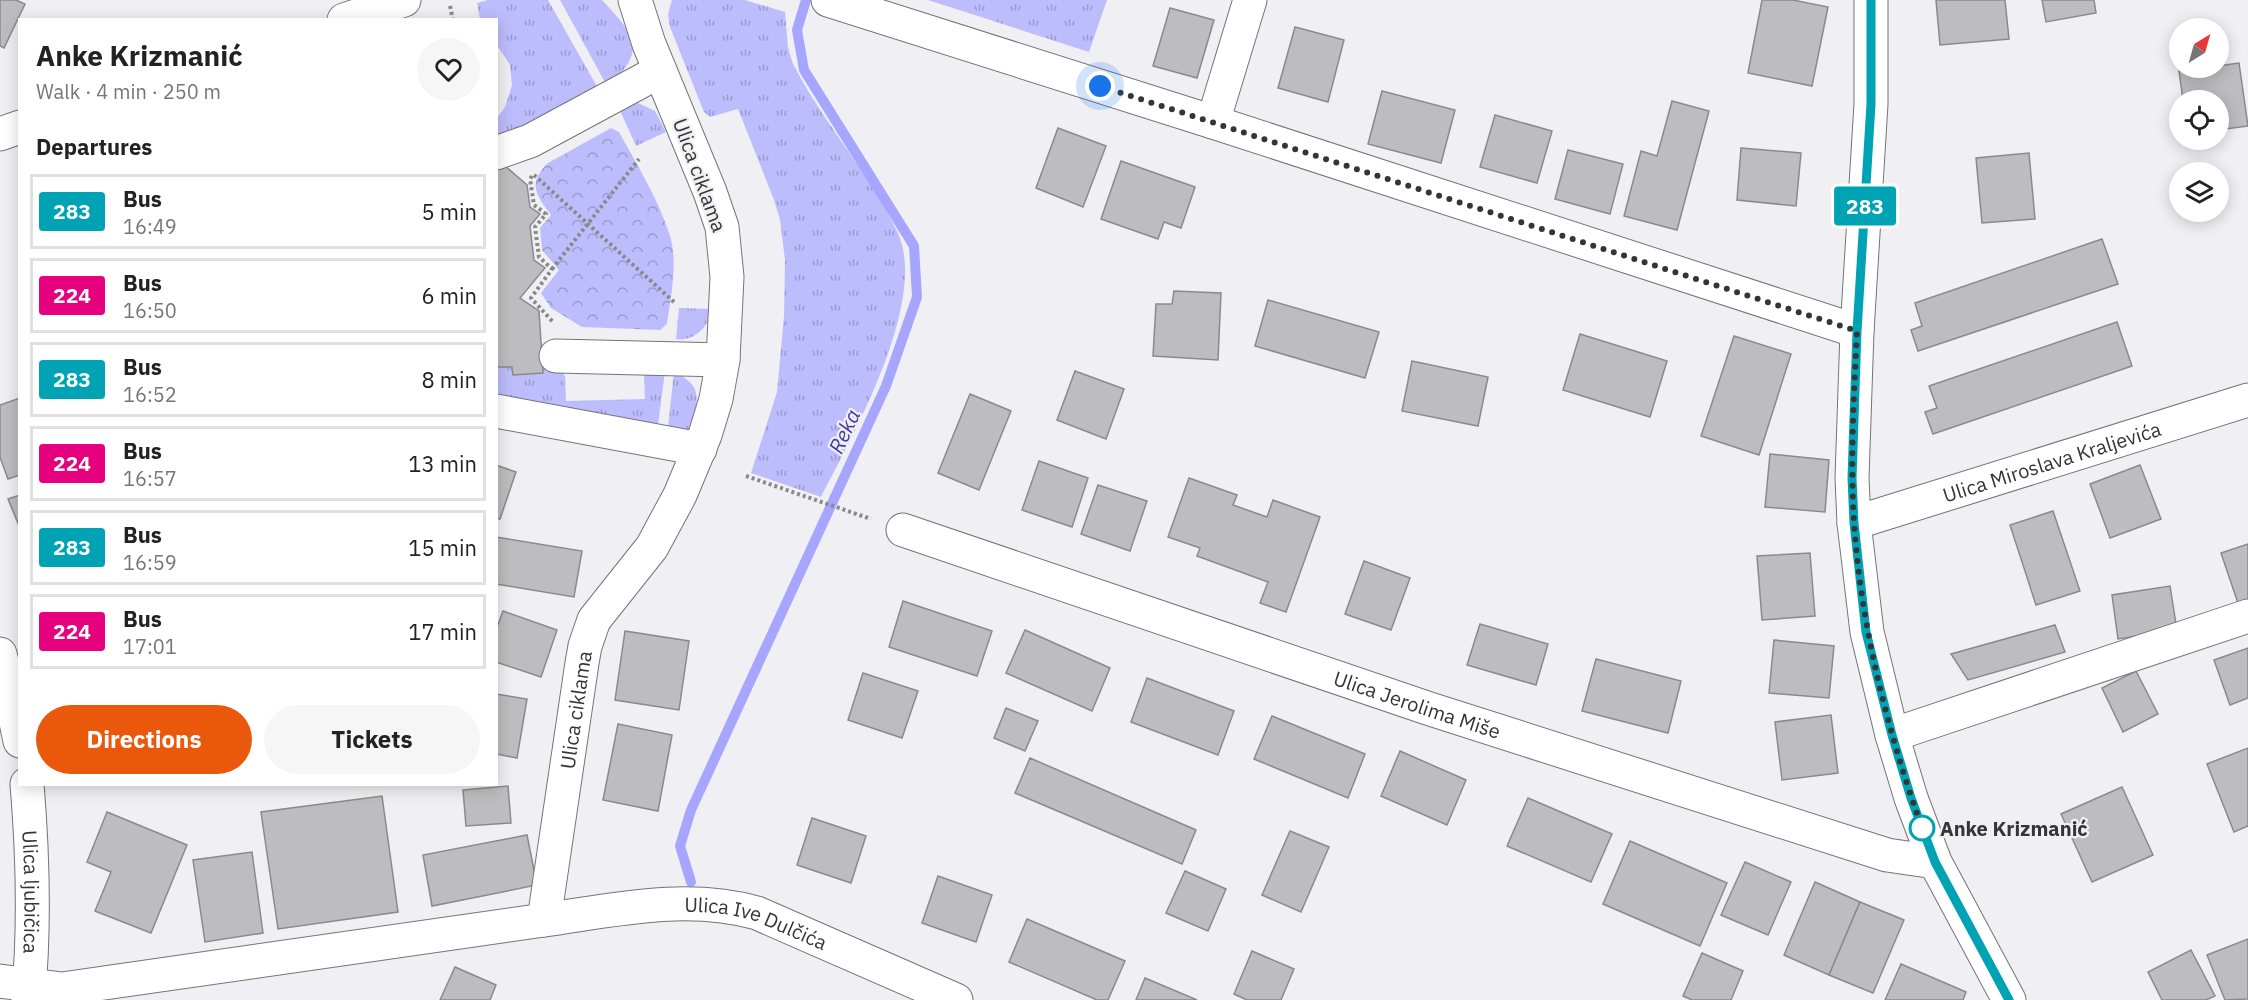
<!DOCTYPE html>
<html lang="en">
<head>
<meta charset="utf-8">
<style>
	:root { --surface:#fff; --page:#f6f6f6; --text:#222; --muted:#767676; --line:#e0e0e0; --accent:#ea580c }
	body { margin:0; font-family:"IBM Plex Sans",sans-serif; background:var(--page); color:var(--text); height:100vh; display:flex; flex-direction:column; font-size:22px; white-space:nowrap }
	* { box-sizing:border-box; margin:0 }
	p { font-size:20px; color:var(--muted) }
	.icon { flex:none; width:33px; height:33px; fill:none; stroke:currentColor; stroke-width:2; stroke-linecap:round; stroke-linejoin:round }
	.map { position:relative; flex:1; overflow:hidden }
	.side { position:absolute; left:18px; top:18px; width:480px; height:768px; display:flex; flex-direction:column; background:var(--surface); border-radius:0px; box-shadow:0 3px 15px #0003 }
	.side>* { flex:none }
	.badge { padding:0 12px; border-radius:4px; font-size:21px; line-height:39px }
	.needle { width:39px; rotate:37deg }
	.fabs { position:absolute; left:2169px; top:18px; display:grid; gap:12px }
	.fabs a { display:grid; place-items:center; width:60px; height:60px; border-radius:50%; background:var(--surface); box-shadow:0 3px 15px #0003; font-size:30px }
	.you { position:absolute; width:30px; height:30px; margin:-15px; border:4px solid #fff; border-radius:50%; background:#1a73e8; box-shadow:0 0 0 9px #1a73e833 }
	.map>.badge { position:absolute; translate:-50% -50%; box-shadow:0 0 0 3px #fff }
	h2 { padding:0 18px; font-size:22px; line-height:54px }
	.round { display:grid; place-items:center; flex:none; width:63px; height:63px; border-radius:32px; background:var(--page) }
	.headline { display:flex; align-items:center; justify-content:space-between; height:102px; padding:0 18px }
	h1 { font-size:28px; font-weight:700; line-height:45px }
	.primary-button { display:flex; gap:12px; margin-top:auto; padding:12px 18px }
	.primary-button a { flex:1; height:69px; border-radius:36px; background:var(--accent); color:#fff; font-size:24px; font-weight:700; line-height:69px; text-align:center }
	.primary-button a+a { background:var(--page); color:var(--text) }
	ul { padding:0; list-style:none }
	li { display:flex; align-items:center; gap:18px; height:75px; margin:0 12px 9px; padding:0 6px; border:3px solid var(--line); border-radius:0px }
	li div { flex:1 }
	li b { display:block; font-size:22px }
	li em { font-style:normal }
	li .badge { min-width:66px; font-weight:700; text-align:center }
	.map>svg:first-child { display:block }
	.grass { fill:url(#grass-tufts) }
	.park { fill:url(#park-crowns) }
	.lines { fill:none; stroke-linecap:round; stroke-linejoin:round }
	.stream { stroke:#a7a6fe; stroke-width:10 }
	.building { fill:#bdbdc1; stroke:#8a8a8e; stroke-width:1.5 }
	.minor-casing { stroke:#747478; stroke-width:35 }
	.path { stroke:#89898c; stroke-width:4; stroke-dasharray:3 3; stroke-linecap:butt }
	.minor { stroke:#fff; stroke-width:33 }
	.line-casing { stroke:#fff; stroke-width:14 }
	.line { stroke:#00a3b4; stroke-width:9 }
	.walk { stroke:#353536; stroke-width:6; stroke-dasharray:0 10.8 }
	.stop-dot { fill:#fff; stroke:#00a3b4; stroke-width:3 }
	.labels { text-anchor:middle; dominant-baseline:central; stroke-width:4.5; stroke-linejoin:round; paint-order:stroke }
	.street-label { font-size:20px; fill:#353536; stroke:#f0f0f4 }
	.stop-label { font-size:20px; font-weight:bold; fill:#353536; stroke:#f0f0f4; text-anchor:start }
	.water-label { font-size:21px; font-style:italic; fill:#483b9e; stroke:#f0f0f4 }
</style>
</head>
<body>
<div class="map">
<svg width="2248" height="1000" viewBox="0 0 2248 1000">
	<defs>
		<pattern id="grass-tufts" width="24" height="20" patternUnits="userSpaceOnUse" patternTransform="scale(1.5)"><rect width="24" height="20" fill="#bdbdfd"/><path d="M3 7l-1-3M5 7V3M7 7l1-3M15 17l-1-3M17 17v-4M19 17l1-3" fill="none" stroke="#9a9ace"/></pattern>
		<pattern id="park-crowns" width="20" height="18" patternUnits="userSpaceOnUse" patternTransform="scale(1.5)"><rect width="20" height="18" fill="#bdbdfd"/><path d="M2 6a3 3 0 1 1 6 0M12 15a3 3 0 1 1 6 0" fill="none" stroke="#9a9ace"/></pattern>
	</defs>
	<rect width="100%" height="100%" fill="#f0f0f4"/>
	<g class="grass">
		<path d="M 488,0 L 548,0 L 599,90 L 497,140 L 497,118 L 505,107 L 512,85 L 510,65 L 497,45 L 496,20 L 480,19 L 477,3 Z"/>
		<path d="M 560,0 L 602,0 C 633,33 650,51 607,86 Z"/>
		<path d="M 672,0 L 745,0 L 785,12 L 788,48 L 793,64 C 823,122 868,172 897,231 C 930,299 853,435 821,497 L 751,473 L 777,392 L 784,316 L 785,260 L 780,220 L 774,200 L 738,109 L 710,117 L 704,112 L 670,27 L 668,14 Z"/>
		<path d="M 928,0 L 1107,0 L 1089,52 Z"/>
		<path d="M 636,102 L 655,111 L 666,132 L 636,146 L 618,106 Z"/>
		<path d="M 679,308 L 711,309 C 710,327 693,342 676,339 Z"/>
		<path d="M 497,367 L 512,367 L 513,375 L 543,373 L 543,368 L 561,371 L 565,376 L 566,401 L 645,399 L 644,375 L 646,371 L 665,371 L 658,425 L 497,399 Z"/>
		<path d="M 674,372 C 705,386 698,402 690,430 L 668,427 Z"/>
	</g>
	<path class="park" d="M 611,128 L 619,132 C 636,163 660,202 670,236 C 678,262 671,297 667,324 L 660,330 L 582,327 L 551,308 L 541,293 L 559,270 L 542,250 L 540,228 L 551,215 C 536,195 527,183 548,163 Z"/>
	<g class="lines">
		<path class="stream" d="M 691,882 L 680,846 L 691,810 L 886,386 L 917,297 L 914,246 L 804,70 L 797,30 L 806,0"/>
	</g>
	<g class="building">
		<path d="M 0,0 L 16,0 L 25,4 L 4,48 L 0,46 Z"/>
		<path d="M 1762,0 L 1793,0 L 1828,7 L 1812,86 L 1748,73 Z"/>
		<path d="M 1936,0 L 2005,0 L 2009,39 L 1940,45 Z"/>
		<path d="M 2042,0 L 2094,0 L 2096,13 L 2046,22 Z"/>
		<path d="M 1170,8 L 1214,20 L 1197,78 L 1153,66 Z"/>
		<path d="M 1295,27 L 1344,40 L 1328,102 L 1278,88 Z"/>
		<path d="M 2239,63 L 2248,126 L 2218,130 L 2218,100 L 2183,100 L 2179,71 L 2218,68 L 2218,66 Z"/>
		<path d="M 1382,91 L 1455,110 L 1441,163 L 1368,144 Z"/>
		<path d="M 1672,101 L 1709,111 L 1677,230 L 1624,216 L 1641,151 L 1657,156 Z"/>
		<path d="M 1495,115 L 1552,131 L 1537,183 L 1480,167 Z"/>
		<path d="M 1058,128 L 1106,146 L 1083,207 L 1036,188 Z"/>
		<path d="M 1741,148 L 1801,153 L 1796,206 L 1737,200 Z"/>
		<path d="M 1568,150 L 1623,164 L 1610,214 L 1555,199 Z"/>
		<path d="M 2029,153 L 2035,219 L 1982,223 L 1976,158 Z"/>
		<path d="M 1121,161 L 1195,187 L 1181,228 L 1164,222 L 1158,239 L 1101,219 Z"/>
		<path d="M 505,166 L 527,185 L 530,207 L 540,214 L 530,226 L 534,260 L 545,268 L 520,298 L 539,311 L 543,373 L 513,375 L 512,367 L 496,367 L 496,167 Z"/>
		<path d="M 2102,239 L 2118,284 L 1918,351 L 1911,330 L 1922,326 L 1915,303 Z"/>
		<path d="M 1174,291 L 1221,293 L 1218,360 L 1153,356 L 1156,304 L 1172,304 Z"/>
		<path d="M 1268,300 L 1379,332 L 1365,378 L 1255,346 Z"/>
		<path d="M 2117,322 L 2132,366 L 1933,434 L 1925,412 L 1937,408 L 1929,386 Z"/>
		<path d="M 1580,334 L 1667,361 L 1650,417 L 1563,390 Z"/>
		<path d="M 1734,336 L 1791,354 L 1759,455 L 1701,436 Z"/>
		<path d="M 1412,361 L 1488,377 L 1478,426 L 1402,411 Z"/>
		<path d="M 1075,371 L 1124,389 L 1106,439 L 1057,420 Z"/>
		<path d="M 970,394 L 1011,411 L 979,490 L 938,473 Z"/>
		<path d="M 20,398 L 20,475 L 8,479 L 0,457 L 0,405 Z"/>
		<path d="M 1770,454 L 1829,460 L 1825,512 L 1765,507 Z"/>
		<path d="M 1039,461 L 1088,478 L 1072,527 L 1022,510 Z"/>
		<path d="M 496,465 L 516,472 L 500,519 L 496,518 Z"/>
		<path d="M 2140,465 L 2161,519 L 2110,538 L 2090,484 Z"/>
		<path d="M 1189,478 L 1237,495 L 1233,505 L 1267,517 L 1273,500 L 1320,517 L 1286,612 L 1260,603 L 1268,582 L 1197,556 L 1200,548 L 1168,537 Z"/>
		<path d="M 1098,485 L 1147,501 L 1130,551 L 1081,534 Z"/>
		<path d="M 20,495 L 20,528 L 8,499 Z"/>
		<path d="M 2053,511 L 2080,591 L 2036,605 L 2010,525 Z"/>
		<path d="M 496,537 L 582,551 L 574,597 L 496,584 Z"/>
		<path d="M 2248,544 L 2248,606 L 2240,609 L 2221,553 Z"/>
		<path d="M 1810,553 L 1815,616 L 1762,620 L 1757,556 Z"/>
		<path d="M 1364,561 L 1410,578 L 1391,630 L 1345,614 Z"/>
		<path d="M 2170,586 L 2177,630 L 2118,639 L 2112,595 Z"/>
		<path d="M 903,601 L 992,631 L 977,676 L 889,647 Z"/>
		<path d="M 503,611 L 557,630 L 541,677 L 496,662 L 496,630 Z"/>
		<path d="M 1480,624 L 1548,644 L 1536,685 L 1467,665 Z"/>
		<path d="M 2055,625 L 2065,652 L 1968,680 L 1951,654 Z"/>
		<path d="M 1025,630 L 1110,668 L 1092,711 L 1006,673 Z"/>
		<path d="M 625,631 L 689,641 L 679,710 L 615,700 Z"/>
		<path d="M 1774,640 L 1834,646 L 1829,698 L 1769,693 Z"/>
		<path d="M 2248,648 L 2248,698 L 2230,705 L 2214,660 Z"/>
		<path d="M 1596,659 L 1681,681 L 1668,733 L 1582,711 Z"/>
		<path d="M 2136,671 L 2158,714 L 2123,732 L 2102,688 Z"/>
		<path d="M 863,673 L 918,691 L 902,738 L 848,720 Z"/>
		<path d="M 1147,678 L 1234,711 L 1218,755 L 1131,722 Z"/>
		<path d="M 496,694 L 527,699 L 517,758 L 496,754 Z"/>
		<path d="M 1006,708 L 1038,721 L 1025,751 L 994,738 Z"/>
		<path d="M 1831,715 L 1838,773 L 1782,780 L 1775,722 Z"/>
		<path d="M 1272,716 L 1365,754 L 1348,798 L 1254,759 Z"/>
		<path d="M 618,724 L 672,735 L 658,811 L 603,800 Z"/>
		<path d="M 2248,748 L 2248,826 L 2234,832 L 2207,764 Z"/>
		<path d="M 1400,751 L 1466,780 L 1447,825 L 1381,796 Z"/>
		<path d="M 1030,758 L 1196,830 L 1182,864 L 1015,793 Z"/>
		<path d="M 508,786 L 511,823 L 466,826 L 463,790 Z"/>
		<path d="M 2122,787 L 2153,855 L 2092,882 L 2061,814 Z"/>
		<path d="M 382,796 L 398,912 L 278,929 L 261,812 Z"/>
		<path d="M 1528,798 L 1612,834 L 1591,882 L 1507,846 Z"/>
		<path d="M 107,812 L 187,845 L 151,933 L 95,911 L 111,872 L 87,862 Z"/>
		<path d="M 812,818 L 866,836 L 851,883 L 797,865 Z"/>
		<path d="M 1290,831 L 1329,847 L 1301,912 L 1262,895 Z"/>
		<path d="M 527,835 L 537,885 L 432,906 L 423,855 Z"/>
		<path d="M 1630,841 L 1727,883 L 1700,946 L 1603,904 Z"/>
		<path d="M 252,852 L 263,933 L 205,942 L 193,860 Z"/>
		<path d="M 1745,862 L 1791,882 L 1768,935 L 1721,915 Z"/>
		<path d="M 1185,871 L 1226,889 L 1208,931 L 1166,913 Z"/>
		<path d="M 938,876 L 992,895 L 976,942 L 922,923 Z"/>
		<path d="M 1815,882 L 1860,902 L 1829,975 L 1784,955 Z"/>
		<path d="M 1860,902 L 1904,920 L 1873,993 L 1829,975 Z"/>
		<path d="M 1027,919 L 1125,961 L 1108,1000 L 1097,1000 L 1009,962 Z"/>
		<path d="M 2248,939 L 2248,999 L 2225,1000 L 2207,955 Z"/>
		<path d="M 2191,950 L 2215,996 L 2206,1000 L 2162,1000 L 2148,972 Z"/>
		<path d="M 1252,951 L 1294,969 L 1281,1000 L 1247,1000 L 1234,994 Z"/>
		<path d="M 1702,953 L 1743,971 L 1731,1000 L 1692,1000 L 1683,996 Z"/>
		<path d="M 1901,964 L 1966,992 L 1963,1000 L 1885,1000 Z"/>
		<path d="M 455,967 L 496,985 L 490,1000 L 440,1000 Z"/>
		<path d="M 1145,978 L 1197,1000 L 1136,1000 Z"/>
	</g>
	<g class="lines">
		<g class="minor-casing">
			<g id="minor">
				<path d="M 828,0 L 1213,122 L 1857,331"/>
				<path d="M 1871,0 L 1871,104 L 1857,331 L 1852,478 L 1854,523 L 1867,632 L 1892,735 L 1911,798 L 1935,862 L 2009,1000"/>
				<path d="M 344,20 L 404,0"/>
				<path d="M 1213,122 L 1250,0"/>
				<path d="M 0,134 L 20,127"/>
				<path d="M 496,153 L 530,141 L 660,71"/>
				<path d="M 556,356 L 723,360"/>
				<path d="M 496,411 L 700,449"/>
				<path id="s1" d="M 1854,523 L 2248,400"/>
				<path id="s2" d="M 903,530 L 1430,709 L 1887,855 L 1935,862"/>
				<path d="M 0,654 L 9,689 L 20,741"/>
				<path d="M 1892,735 L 2248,616"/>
				<path id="s3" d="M 27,784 C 33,856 35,928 28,1000"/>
				<path id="s4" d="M 544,920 C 614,910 687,893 757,913 L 956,1000"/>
				<path id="s5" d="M 0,981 L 62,989 L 544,920 L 582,663 L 585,646 L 594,620 L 652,547 L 680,495 L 705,435 L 716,399 L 723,360 L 727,277 L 722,227 L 710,192 L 649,44 L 635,0"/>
			</g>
		</g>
		<g class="path">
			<path d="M 450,6 L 453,20"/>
			<path d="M 496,76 L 496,87"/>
			<path d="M 534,175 L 674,302"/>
			<path d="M 532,176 L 530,179 L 534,205 L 546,214 L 535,227 L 539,257 L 552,269 L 531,298 L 553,322"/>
			<path d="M 552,269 L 639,159"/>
			<path d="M 746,476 L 871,519"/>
		</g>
		<use href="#minor" class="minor"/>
	</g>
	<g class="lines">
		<g class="line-casing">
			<path id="line" d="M 1871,0 L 1871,104 L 1857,331 L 1852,478 L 1854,523 L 1866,632 L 1892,735 L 1911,798 L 1935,862 L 2009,1000"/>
		</g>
		<use href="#line" class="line"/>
		<path class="walk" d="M 1100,86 L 1857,331 C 1854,394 1850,459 1854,522 C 1861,627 1887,729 1922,828"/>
	</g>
	<circle class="stop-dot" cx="1922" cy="828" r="12"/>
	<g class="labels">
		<g class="street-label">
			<text transform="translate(700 175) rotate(70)">Ulica ciklama</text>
			<text stroke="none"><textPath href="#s1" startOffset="207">Ulica Miroslava Kraljevića</textPath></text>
			<text stroke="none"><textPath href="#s2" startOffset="543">Ulica Jerolima Miše</textPath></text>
			<text stroke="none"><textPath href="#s5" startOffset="762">Ulica ciklama</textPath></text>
			<text stroke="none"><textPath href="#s3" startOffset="108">Ulica ljubičica</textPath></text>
			<text stroke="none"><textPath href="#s4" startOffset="216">Ulica Ive Dulčića</textPath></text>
		</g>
		<g class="stop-label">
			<text x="1940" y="828">Anke Krizmanić</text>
		</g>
		<g class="water-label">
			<text transform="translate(844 431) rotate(-65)">Reka</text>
		</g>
	</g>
</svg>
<div class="fabs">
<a><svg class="needle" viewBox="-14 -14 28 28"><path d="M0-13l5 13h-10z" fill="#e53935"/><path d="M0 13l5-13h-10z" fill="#767676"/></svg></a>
<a><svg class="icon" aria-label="locate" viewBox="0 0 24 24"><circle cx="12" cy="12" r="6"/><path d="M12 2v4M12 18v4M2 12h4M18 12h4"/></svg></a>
<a><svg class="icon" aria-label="layers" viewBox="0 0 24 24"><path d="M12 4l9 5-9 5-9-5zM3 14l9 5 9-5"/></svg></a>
</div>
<div class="you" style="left:1100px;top:86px"></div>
<b class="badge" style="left:1865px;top:206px;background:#00a3b4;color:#fff">283</b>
<section class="side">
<div class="headline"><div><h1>Anke Krizmanić</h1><p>Walk · 4 min · 250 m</p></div><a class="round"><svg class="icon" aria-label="heart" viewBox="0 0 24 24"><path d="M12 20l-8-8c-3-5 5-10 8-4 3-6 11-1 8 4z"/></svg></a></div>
<h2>Departures</h2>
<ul>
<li><span class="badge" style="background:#00a3b4;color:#fff">283</span><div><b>Bus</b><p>16:49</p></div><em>5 min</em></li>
<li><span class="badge" style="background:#e6007e;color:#fff">224</span><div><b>Bus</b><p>16:50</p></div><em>6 min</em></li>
<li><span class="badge" style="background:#00a3b4;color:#fff">283</span><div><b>Bus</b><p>16:52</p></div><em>8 min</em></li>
<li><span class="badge" style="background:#e6007e;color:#fff">224</span><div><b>Bus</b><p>16:57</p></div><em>13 min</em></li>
<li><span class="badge" style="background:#00a3b4;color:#fff">283</span><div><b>Bus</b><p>16:59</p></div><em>15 min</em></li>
<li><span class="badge" style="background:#e6007e;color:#fff">224</span><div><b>Bus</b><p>17:01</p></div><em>17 min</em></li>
</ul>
<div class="primary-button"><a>Directions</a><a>Tickets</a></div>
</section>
</div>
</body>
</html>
